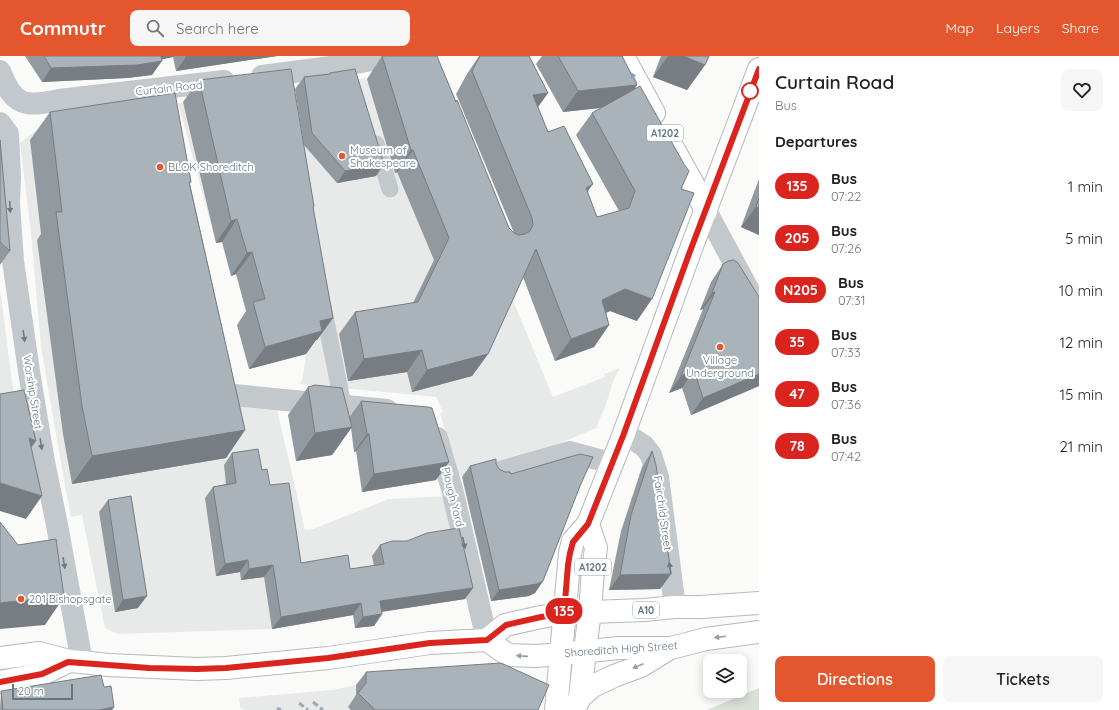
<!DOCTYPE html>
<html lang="en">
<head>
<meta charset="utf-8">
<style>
	:root { --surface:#fff; --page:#f6f6f6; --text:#222; --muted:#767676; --accent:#e4572e }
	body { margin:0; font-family:Quicksand,sans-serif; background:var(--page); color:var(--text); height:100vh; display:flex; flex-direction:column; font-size:15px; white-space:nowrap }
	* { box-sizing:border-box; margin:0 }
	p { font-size:13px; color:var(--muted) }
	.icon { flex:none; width:22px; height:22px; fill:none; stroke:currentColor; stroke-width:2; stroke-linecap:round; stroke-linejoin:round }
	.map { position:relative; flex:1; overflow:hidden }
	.side { display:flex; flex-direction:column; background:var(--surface); width:360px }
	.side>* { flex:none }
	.badge { padding:0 8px; border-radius:13px; font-size:14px; line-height:26px }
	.buttons { position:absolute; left:703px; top:598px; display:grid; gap:8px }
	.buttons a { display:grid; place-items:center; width:44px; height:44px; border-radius:8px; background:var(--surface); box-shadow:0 2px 10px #0003; font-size:20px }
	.scale { position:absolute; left:12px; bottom:10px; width:61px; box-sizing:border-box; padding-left:4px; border:2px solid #657683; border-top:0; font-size:11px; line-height:14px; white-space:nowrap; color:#657683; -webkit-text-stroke:3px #fff; paint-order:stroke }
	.map>.badge { position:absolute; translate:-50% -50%; box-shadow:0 0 0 2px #fff }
	h2 { padding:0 16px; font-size:15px; line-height:36px }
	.round { display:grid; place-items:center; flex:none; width:42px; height:42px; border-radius:8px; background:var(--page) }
	.headline { display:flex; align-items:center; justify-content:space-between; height:68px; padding:0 16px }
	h1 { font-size:19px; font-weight:600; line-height:30px }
	.cta { display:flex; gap:8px; margin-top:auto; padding:8px 16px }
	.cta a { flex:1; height:46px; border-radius:8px; background:var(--accent); color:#fff; font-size:16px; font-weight:600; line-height:46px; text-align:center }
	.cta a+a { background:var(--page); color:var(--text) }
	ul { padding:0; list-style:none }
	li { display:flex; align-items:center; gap:12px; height:52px; padding:0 16px }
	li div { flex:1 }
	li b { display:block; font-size:15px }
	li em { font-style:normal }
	li .badge { min-width:44px; font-weight:700; text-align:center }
	header { display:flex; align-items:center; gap:24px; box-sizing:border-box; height:56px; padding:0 20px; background:var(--accent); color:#fff }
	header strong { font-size:19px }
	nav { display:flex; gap:22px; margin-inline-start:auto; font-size:14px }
	.search { width:280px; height:36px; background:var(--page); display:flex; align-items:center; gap:10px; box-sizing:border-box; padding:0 14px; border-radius:8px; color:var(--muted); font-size:15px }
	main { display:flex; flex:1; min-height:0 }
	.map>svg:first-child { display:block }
	.built { fill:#e8e9e9 }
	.green { fill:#dadfd7 }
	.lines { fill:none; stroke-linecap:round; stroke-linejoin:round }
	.primary-casing { stroke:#b5babe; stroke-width:24 }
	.trunk-casing { stroke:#b4b9bd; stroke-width:24 }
	.pedestrian { stroke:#c3c8cc; stroke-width:17 }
	.minor { stroke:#c3c8cc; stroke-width:22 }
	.tertiary { stroke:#c3c8cc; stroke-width:22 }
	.primary { stroke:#fff; stroke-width:22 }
	.trunk { stroke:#fff; stroke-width:22 }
	.rail { stroke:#a2aab0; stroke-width:3; stroke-dasharray:6 3; stroke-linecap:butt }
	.wall { fill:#929a9f }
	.shaded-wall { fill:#777d82 }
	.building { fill:#aab3b9; stroke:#777d82 }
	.oneway { fill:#939fa8 }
	.oneway2 { fill:#6a7a87 }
	.line-casing { stroke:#fff; stroke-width:9 }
	.line { stroke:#dc241f; stroke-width:6 }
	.stop-dot { fill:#fff; stroke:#dc241f; stroke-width:2 }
	.poi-dot { fill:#e4572e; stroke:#fff; stroke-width:1.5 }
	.labels { text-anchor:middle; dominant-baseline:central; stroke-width:4; stroke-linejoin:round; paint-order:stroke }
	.shield { fill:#fff; stroke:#939fa8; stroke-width:1 }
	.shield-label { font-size:10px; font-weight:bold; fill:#657683 }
	.street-label { font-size:11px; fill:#657683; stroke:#fff }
	.poi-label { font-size:11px; fill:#657683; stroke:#fff; text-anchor:start }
</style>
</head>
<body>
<header>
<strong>Commutr</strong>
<div class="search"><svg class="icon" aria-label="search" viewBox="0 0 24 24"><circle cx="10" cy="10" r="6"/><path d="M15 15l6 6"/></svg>Search here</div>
<nav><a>Map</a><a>Layers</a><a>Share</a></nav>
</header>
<main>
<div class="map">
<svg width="759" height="654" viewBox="0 0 759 654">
	<rect width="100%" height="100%" fill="#fafaf8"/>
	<g class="built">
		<path d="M 419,15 L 425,32 L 553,341 L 605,321 L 604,318 L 620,312 L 614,323 L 606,348 L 596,372 L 549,392 L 459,421 L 453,402 L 454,401 L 440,358 L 443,356 L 436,341 L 300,328 L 303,321 L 306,297 L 267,176 L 216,187 L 178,47 L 281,35 L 296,80 L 353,74 L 347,25 Z"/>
		<path d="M 160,58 L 220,350 L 276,349 L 305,474 L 313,473 L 389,443 L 448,440 L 471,542 L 360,558 L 272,573 L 118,578 L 105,572 L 82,459 L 71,461 L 65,430 L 41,291 L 31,177 L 20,87 L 35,75 Z"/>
		<path d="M 0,232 L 15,349 L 0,350 Z"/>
		<path d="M 356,629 L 535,654 L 244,654 L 240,651 L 239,642 L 333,634 Z"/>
	</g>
	<path class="green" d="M 759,632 L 759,654 L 707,654 Z"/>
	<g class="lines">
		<g class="primary-casing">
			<g id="primary">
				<path d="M 487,584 L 508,599 L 536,600 L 561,598"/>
				<path d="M 0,602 L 39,597 L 69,605 L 82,606 L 108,609 L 197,613 L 226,612 L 328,602 L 430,587 L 487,584 L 505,569 L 541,561 L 564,557 L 644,554 L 675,551 L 701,551 L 759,547"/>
				<path d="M 0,626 L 43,618 L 69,605"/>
			</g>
		</g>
		<g class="trunk-casing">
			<g id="trunk">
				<path d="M 623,0 L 654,57"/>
				<path d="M 673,92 L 692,126 L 706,155"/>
				<path d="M 561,598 L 619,592 L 671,592 L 706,583 L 759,576"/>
				<path d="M 580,641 L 593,630 L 614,620 L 641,610 L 670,592"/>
				<path d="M 556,654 L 570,497 L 573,485 L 588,468 L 623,380 L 692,190 L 759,13"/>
				<path d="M 574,654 L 580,641 L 585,595 L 590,555 L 593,514 L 596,492 L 588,468"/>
			</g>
		</g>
		<g class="pedestrian">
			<path d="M 376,88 L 390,133"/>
			<path d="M 322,246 L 343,349"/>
		</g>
		<g class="minor">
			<path d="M 0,67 L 8,78 L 10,121 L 9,147 L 13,205 L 30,322 L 44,406 L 57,469 L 82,606"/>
			<path d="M 220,320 L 224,338 L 387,354"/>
			<path d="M 623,380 L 635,384 L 644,390 L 651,399 L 658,421 L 675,551"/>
			<path d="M 437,382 L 452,433 L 487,584"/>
			<path d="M 500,416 L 570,396 L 611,407"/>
		</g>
		<g class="tertiary">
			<path d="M 0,15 C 14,51 25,51 59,44 L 224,25"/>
			<path d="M 262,20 L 346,9 L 392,0"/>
			<path d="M 706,155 L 759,253"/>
		</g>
		<use href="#primary" class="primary"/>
		<use href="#trunk" class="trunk"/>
		<g class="rail">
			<path d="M 313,646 L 323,654"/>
			<path d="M 299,647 L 308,654"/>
			<path d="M 277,652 L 281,654"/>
		</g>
	</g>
	<g class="wall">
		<path d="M 25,0 L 277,0 L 176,15 L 173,1 L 161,3 L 152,19 L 127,22 L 42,26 Z"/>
		<path d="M 382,0 L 441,10 L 509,172 L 514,177 L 456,38 L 467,18 L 479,0 L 529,0 L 548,37 L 538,51 L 548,76 L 587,136 L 597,161 L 619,155 L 576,79 L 592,57 L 602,52 L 563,56 L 536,8 L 542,0 L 622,0 L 637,29 L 634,34 L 681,133 L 637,265 L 610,255 L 606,257 L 609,269 L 594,291 L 555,305 L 523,221 L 488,298 L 472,320 L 412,336 L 407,316 L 348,325 L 339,278 L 355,256 L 413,247 L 434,204 L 397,116 L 395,117 L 367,23 Z"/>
		<path d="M 661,0 L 709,0 L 705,9 L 687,34 L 653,21 Z"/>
		<path d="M 330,17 L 376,120 L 337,127 L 304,89 L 295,33 L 304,21 L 329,18 Z"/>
		<path d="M 199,24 L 314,150 L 313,152 L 333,262 L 317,284 L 316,284 L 306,298 L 249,313 L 237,269 L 246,255 L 236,218 L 231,220 L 222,186 L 216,187 L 183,46 Z"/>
		<path d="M 50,56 L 191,126 L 190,128 L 245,374 L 226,402 L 72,428 L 63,378 L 37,184 L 41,178 L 30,84 Z"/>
		<path d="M 0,84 L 10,195 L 0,209 Z"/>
		<path d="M 759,123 L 759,179 L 741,171 Z"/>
		<path d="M 723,208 L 759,330 L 691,359 L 682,332 L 669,337 L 703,253 L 700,254 L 711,226 Z"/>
		<path d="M 308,331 L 349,362 L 361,345 L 436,424 L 362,436 L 356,395 L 354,396 L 351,372 L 332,399 L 296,405 L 288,359 Z"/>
		<path d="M 652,395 L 671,518 L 660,533 L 609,534 L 621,475 L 642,411 Z"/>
		<path d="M 232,397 L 262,414 L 270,429 L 301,507 L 350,513 L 374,510 L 372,500 L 380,489 L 465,543 L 382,556 L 382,558 L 374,570 L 355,572 L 353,559 L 272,573 L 264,521 L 241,524 L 240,516 L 216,520 L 205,442 L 213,431 L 226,428 L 224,409 Z"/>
		<path d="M 496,408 L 499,413 L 505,416 L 580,430 L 543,525 L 535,537 L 529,540 L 491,545 L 462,421 L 470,410 Z"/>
		<path d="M 108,444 L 138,552 L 115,556 L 99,456 Z"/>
		<path d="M 366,616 L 538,654 L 351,654 L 348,651 L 356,639 L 356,629 Z"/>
		<path d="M 1,635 L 114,651 L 112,654 L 0,654 Z"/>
	</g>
	<g class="shaded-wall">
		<path d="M 154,0 L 174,0 L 173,1 L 150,6 Z"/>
		<path d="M 195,0 L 277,0 L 176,15 L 186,1 Z"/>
		<path d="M 668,0 L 683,0 L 705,9 L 687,34 L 653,21 Z"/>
		<path d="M 162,5 L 152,19 L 127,22 L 42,26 L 51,12 Z"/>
		<path d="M 637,29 L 623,49 L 563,56 L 578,35 Z"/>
		<path d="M 548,37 L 532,59 L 533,39 Z"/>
		<path d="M 411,94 L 413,94 L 397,116 L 395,117 Z"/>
		<path d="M 384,108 L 376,120 L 337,127 L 345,115 Z"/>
		<path d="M 593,128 L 577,150 L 586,132 Z"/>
		<path d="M 756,151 L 759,152 L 759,179 L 741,171 Z"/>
		<path d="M 237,163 L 222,186 L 216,187 L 231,165 Z"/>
		<path d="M 252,196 L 236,218 L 231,220 L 247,197 Z"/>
		<path d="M 625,233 L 652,243 L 637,265 L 610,255 L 586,266 L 602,244 Z"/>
		<path d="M 715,236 L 703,253 L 700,254 L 712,237 Z"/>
		<path d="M 333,262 L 317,284 L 316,284 L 306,298 L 249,313 L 265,291 L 320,265 Z"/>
		<path d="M 609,269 L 594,291 L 555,305 L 571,283 Z"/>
		<path d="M 422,294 L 407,316 L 348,325 L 364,303 Z"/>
		<path d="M 488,298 L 472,320 L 412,336 L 427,314 Z"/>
		<path d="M 694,314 L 682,332 L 669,337 L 681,320 Z"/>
		<path d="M 759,318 L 759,330 L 691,359 L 703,342 Z"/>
		<path d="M 352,371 L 332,399 L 296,405 L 315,377 Z"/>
		<path d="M 245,374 L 226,402 L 72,428 L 92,400 Z"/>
		<path d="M 367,378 L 369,378 L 356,395 L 354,396 Z"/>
		<path d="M 29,382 L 36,385 L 19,408 Z"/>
		<path d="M 449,406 L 436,424 L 362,436 L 374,418 Z"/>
		<path d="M 0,427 L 42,440 L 26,463 L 0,455 Z"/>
		<path d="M 248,504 L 240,516 L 216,520 L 225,508 Z"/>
		<path d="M 273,509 L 264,521 L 241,524 L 249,513 Z"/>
		<path d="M 671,518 L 660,533 L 609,534 L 620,519 Z"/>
		<path d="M 543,525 L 535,537 L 529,540 L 491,545 L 499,534 Z"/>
		<path d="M 473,532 L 465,543 L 372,557 L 380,545 Z"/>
		<path d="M 147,540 L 138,552 L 115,556 L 123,544 Z"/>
		<path d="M 64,541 L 45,569 L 0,573 L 0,547 L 8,546 Z"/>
		<path d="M 361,547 L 353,559 L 272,573 L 281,561 Z"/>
		<path d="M 382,558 L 374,570 L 355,572 L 363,561 Z"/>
		<path d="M 114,651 L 112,654 L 99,654 Z"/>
	</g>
	<g class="building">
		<path d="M 44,0 L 161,0 L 162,5 L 137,9 L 51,12 Z"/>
		<path d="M 186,0 L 195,0 L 186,1 Z"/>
		<path d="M 382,0 L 437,0 L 441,10 L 456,46 L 457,44 L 509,172 L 513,176 L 518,179 L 525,178 L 530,175 L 533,169 L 532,162 L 472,15 L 480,0 L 529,0 L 548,37 L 533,39 L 548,76 L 564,70 L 593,128 L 586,132 L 597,161 L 629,152 L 635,135 L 592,57 L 640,30 L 684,108 L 689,115 L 681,133 L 694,137 L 652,243 L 625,233 L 602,244 L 609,269 L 571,283 L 536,193 L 488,298 L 427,314 L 422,294 L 364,303 L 355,256 L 418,246 L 449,182 L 413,94 L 411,94 Z"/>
		<path d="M 558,0 L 622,0 L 637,29 L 578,35 Z"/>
		<path d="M 683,0 L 709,0 L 705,9 Z"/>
		<path d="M 291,13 L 314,150 L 313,151 L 333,262 L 320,265 L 322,275 L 265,291 L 253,246 L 265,243 L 252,196 L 247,197 L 237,163 L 231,165 L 199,24 Z"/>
		<path d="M 355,13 L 384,108 L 345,115 L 312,77 L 304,21 L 330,18 L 330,17 Z"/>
		<path d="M 175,37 L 191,126 L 189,126 L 245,374 L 92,400 L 82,350 L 56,156 L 62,156 L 50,56 Z"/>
		<path d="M 0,84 L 10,195 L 0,186 Z"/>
		<path d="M 759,142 L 759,152 L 756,151 Z"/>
		<path d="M 734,204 L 738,207 L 759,241 L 759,318 L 703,342 L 694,314 L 681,320 L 715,236 L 712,237 L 723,208 L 728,205 Z"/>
		<path d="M 315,329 L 342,332 L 352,371 L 315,377 L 308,331 Z"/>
		<path d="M 24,334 L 36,385 L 29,382 L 42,440 L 0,427 L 0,338 Z"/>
		<path d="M 361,345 L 428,351 L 432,352 L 449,406 L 374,418 L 369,378 L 367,378 Z"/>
		<path d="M 258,393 L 262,414 L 267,413 L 270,429 L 289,427 L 301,507 L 348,499 L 350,513 L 384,508 L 380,489 L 392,485 L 407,485 L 427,477 L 459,472 L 473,532 L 380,545 L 382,558 L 363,561 L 361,547 L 281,561 L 273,509 L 249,513 L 248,504 L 225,508 L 213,431 L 236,427 L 232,397 Z"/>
		<path d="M 652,395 L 656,409 L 671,518 L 620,519 L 631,459 Z"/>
		<path d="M 580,398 L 593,401 L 580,430 L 543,525 L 537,528 L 499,534 L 470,410 L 496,403 L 496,408 L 499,413 L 505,416 L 510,416 L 511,418 Z"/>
		<path d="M 131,440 L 147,540 L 123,544 L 108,444 Z"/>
		<path d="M 0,466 L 18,489 L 56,483 L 64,541 L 8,546 L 0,547 Z"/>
		<path d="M 501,607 L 549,629 L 538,654 L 375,654 L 358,637 L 366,627 L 366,616 Z"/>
		<path d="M 101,619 L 104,631 L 111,630 L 114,651 L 99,654 L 3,654 L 1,635 Z"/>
	</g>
	<defs><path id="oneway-solid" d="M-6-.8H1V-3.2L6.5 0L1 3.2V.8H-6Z"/></defs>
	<g class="oneway">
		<use href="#oneway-solid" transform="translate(634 22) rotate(-118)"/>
		<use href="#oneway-solid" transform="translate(720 581) rotate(173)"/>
		<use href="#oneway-solid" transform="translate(522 600) rotate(-176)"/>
		<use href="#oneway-solid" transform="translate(638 610) rotate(158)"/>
	</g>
	<g class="oneway2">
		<use href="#oneway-solid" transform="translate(10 151) rotate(87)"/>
		<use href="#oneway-solid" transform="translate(24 280) rotate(82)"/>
		<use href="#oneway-solid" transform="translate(41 388) rotate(81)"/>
		<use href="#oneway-solid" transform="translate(464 487) rotate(77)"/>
		<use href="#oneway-solid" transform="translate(64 507) rotate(80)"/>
		<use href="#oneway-solid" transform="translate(670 512) rotate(-98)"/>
	</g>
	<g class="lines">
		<g class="line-casing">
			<path id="line" d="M 0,626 L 42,618 L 68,606 L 149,612 L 197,613 L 226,612 L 328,602 L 430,587 L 487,584 L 506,569 L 541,561 L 564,557 L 568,509 L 570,497 L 573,486 L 588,468 L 623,380 L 689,198 L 759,13"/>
		</g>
		<use href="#line" class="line"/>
	</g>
	<circle class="stop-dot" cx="750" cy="35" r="8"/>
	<g class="poi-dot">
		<circle cx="342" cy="100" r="4"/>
		<circle cx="160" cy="111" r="4"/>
		<circle cx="720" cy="291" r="4"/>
		<circle cx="21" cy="543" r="4"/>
	</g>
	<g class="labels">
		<g class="shield">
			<rect x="647" y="69" width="36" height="16" rx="3"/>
			<rect x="575" y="503" width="36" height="16" rx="3"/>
			<rect x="633" y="546" width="26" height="16" rx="3"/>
		</g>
		<g class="shield-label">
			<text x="665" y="77">A1202</text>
			<text x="593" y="511">A1202</text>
			<text x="646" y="554">A10</text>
		</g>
		<g class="street-label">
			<text transform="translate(169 32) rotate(-6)">Curtain Road</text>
			<text transform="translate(33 336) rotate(81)">Worship Street</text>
			<text transform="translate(453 441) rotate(76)">Plough Yard</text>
			<text transform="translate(663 457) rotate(82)">Fairchild Street</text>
			<text transform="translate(621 593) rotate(-4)">Shoreditch High Street</text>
		</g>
		<g class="poi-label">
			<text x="350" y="94">Museum of<tspan x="350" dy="13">Shakespeare</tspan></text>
			<text x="168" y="111">BLOK Shoreditch</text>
			<text x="720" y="304" text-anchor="middle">Village<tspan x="720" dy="13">Underground</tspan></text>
			<text x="29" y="543">201 Bishopsgate</text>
		</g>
	</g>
</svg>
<div class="buttons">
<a><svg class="icon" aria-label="layers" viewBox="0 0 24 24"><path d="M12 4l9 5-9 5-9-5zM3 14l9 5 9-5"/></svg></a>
</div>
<div class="scale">20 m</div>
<b class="badge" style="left:564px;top:555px;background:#dc241f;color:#fff">135</b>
</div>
<section class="side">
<div class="headline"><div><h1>Curtain Road</h1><p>Bus</p></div><a class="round"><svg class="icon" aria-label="heart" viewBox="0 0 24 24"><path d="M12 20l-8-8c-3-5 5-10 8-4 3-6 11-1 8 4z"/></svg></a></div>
<h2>Departures</h2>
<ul>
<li><span class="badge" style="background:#dc241f;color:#fff">135</span><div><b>Bus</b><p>07:22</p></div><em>1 min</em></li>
<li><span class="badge" style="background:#dc241f;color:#fff">205</span><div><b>Bus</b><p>07:26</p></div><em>5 min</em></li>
<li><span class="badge" style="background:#dc241f;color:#fff">N205</span><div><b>Bus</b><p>07:31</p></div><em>10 min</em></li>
<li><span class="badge" style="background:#dc241f;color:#fff">35</span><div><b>Bus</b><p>07:33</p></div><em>12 min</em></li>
<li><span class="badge" style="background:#dc241f;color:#fff">47</span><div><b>Bus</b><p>07:36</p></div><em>15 min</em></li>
<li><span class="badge" style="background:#dc241f;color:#fff">78</span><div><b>Bus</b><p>07:42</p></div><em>21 min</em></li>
</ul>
<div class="cta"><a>Directions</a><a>Tickets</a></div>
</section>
</main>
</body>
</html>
